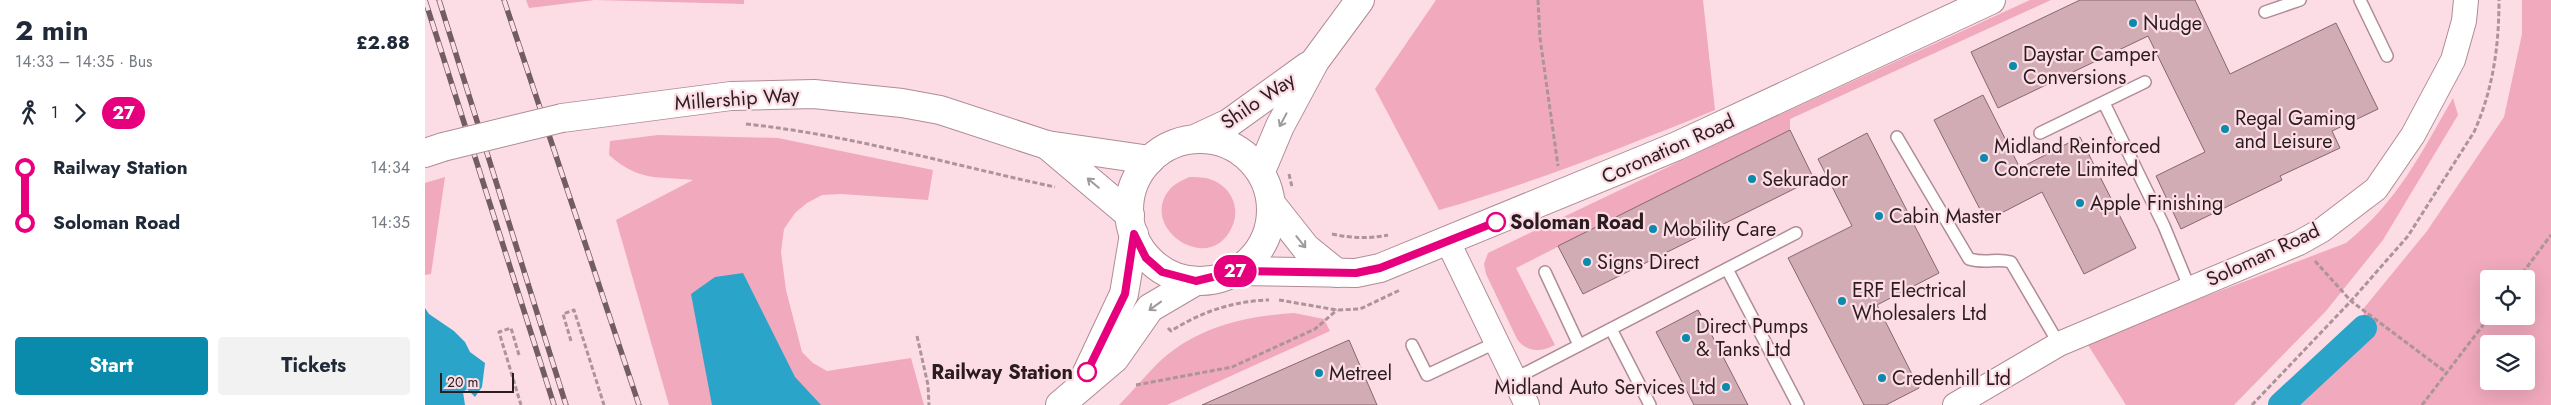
<!DOCTYPE html>
<html lang="en">
<head>
<meta charset="utf-8">
<style>
	:root { --surface:#fff; --page:#f2f2f3; --text:#1f2937; --muted:#747a83; --accent:#0b8bac }
	body { margin:0; font-family:Jost,sans-serif; background:var(--page); color:var(--text); height:100vh; display:flex; flex-direction:column; font-size:19px; white-space:nowrap }
	* { box-sizing:border-box; margin:0 }
	p { font-size:16px; color:var(--muted) }
	.icon { flex:none; width:28px; height:28px; fill:none; stroke:currentColor; stroke-width:2; stroke-linecap:round; stroke-linejoin:round }
	.map { position:relative; flex:1; overflow:hidden }
	.details { display:flex; flex-direction:column; background:var(--surface); width:425px }
	.details>* { flex:none }
	.badge { padding:0 10px; border-radius:16px; font-size:18px; line-height:32px }
	.controls { position:absolute; left:2055px; top:270px; display:grid; gap:10px }
	.controls a { display:grid; place-items:center; width:55px; height:55px; border-radius:5px; background:var(--surface); box-shadow:0 5px 20px #0002; font-size:25px }
	.scale { position:absolute; left:15px; bottom:12px; width:74px; box-sizing:border-box; padding-left:5px; border:2px solid #2a1c20; border-top:0; font-size:14px; line-height:18px; white-space:nowrap; color:#2a1c20; -webkit-text-stroke:4px #fddde5; paint-order:stroke }
	.map>.badge { position:absolute; translate:-50% -50%; box-shadow:0 0 0 2px #fff }
	.legs { display:flex; align-items:center; gap:8px; height:55px; padding:0 15px; font-size:16px }
	.legs p { margin-inline-start:auto }
	.summary { display:flex; align-items:center; justify-content:space-between; height:85px; padding:0 15px }
	h1 { font-size:28px; font-weight:700; line-height:38px }
	.primary-button { display:flex; gap:10px; margin-top:auto; padding:10px 15px }
	.primary-button a { flex:1; height:58px; border-radius:5px; background:var(--accent); color:#fff; font-size:20px; font-weight:700; line-height:58px; text-align:center }
	.primary-button a+a { background:var(--page); color:var(--text) }
	ul { padding:0 15px; list-style:none }
	li { display:flex; align-items:center; gap:18px; height:55px; font-size:19px }
	li i { display:grid; place-items:center; width:8px; height:100%; margin:0 6px; background:currentColor }
	li i::after { content:''; width:12px; height:12px; margin:-6px; border:4px solid; border-radius:50%; background:var(--surface) }
	li p { margin-inline-start:auto }
	li:first-child i { background:linear-gradient(#0000 50%,currentColor 0) }
	li:last-child i { background:linear-gradient(currentColor 50%,#0000 0) }
	main { display:flex; flex:1; min-height:0 }
	.map>svg:first-child { display:block }
	.green { fill:#f1a9bd; fill-rule:evenodd }
	.water { fill:#2aa4c8 }
	.lines { fill:none; stroke-linecap:round; stroke-linejoin:round }
	.canal { stroke:#2aa4c8; stroke-width:26 }
	.building { fill:#d1acb5; stroke:#88666f }
	.lane-casing { stroke:#b08c95; stroke-width:14 }
	.street-casing { stroke:#b08c95; stroke-width:26 }
	.secondary-casing { stroke:#b08c95; stroke-width:30 }
	.primary-casing { stroke:#b08c95; stroke-width:30 }
	.path { stroke:#ad949a; stroke-width:3; stroke-dasharray:5 2.5; stroke-linecap:butt }
	.lane { stroke:#fff; stroke-width:11 }
	.street { stroke:#fff; stroke-width:24 }
	.secondary { stroke:#fff; stroke-width:28 }
	.primary { stroke:#fff; stroke-width:28 }
	.rail-casing { stroke:#715d62; stroke-width:5.5 }
	.rail { stroke:#fddde5; stroke-width:4; stroke-dasharray:11; stroke-linecap:butt }
	.primary-bridge-casing { stroke:#b08c95; stroke-width:30; stroke-linecap:butt }
	.primary-bridge { stroke:#fff; stroke-width:28 }
	.oneway { stroke:#9f999b }
	.line-1-casing { stroke:#fff; stroke-width:11 }
	.line-1 { stroke:#e6007e; stroke-width:8 }
	.poi-dot { fill:#0b8bac; stroke:#fddde5; stroke-width:2 }
	.stop-1-dot { fill:#fff; stroke:#e6007e; stroke-width:2.5 }
	.labels { text-anchor:middle; dominant-baseline:central; stroke-width:4.5; stroke-linejoin:round; paint-order:stroke }
	.poi-label { font-size:20px; fill:#2a1c20; stroke:#fddde5; text-anchor:start }
	.street-label { font-size:20px; fill:#2a1c20; stroke:#fddde5 }
	.stop-label { font-size:20px; font-weight:bold; fill:#2a1c20; stroke:#fddde5; text-anchor:start }
</style>
</head>
<body>
<main>
<section class="details">
<div class="summary"><div><h1>2 min</h1><p>14:33 – 14:35 · Bus</p></div><b>£2.88</b></div>
<div class="legs"><svg class="icon" aria-label="walk" viewBox="0 0 24 24"><circle cx="13" cy="4" r="2"/><path d="M13 8l-2 6 4 7M11 14l-3 7M7 12l3-4h3l4 4"/></svg>1<svg class="icon" aria-label="forward" viewBox="0 0 24 24"><path d="M9 5l7 7-7 7"/></svg><b class="badge" style="background:#e6007e;color:#fff">27</b></div>
<ul>
<li><i style="color:#e6007e"></i><b>Railway Station</b><p>14:34</p></li>
<li><i style="color:#e6007e"></i><b>Soloman Road</b><p>14:35</p></li>
</ul>
<div class="primary-button"><a>Start</a><a>Tickets</a></div>
</section>
<div class="map">
<svg width="2126" height="405" viewBox="0 0 2126 405">
	<rect width="100%" height="100%" fill="#fddde5"/>
	<g class="green">
		<path d="M 101,0 L 319,0 L 319,4 L 170,0 L 104,8 Z"/>
		<path d="M 1011,0 L 1278,0 L 1290,110 C 1199,147 1108,183 1014,210 L 950,89 Z"/>
		<path d="M 1605,0 L 1626,0 L 1365,119 L 1365,130 L 1091,268 L 1130,345 C 1116,352 1102,353 1092,339 L 1061,274 L 1059,264 L 1063,253 L 1306,137 Z"/>
		<path d="M 2097,0 L 2126,0 L 2126,405 L 1873,405 L 1937,341 L 1939,308 L 2002,231 L 2079,117 L 2097,34 ZM 2064,279 L 2101,279 L 2101,316 L 2064,316 ZM 2064,344 L 2101,344 L 2101,381 L 2064,381 Z"/>
		<path d="M 2028,98 L 2033,115 L 1958,240 L 1901,311 L 1809,405 L 1701,405 L 1661,342 L 1921,243 C 1973,201 1995,155 2028,98 Z"/>
		<path d="M 233,135 L 353,138 L 508,170 L 503,200 L 416,194 L 397,195 L 382,203 L 370,213 L 359,229 L 356,252 L 361,290 L 377,352 L 388,363 L 402,371 L 486,358 L 499,405 L 244,405 L 191,220 L 268,180 C 231,176 215,182 184,155 L 185,141 Z"/>
		<path d="M 20,177 L 6,274 L 0,275 L 0,183 Z"/>
		<path d="M 764,177 C 771,177 781,177 787,180 C 806,187 816,208 807,227 C 785,277 712,228 745,189 C 749,184 758,180 764,177 Z"/>
		<path d="M 869,313 L 899,319 L 905,331 L 742,405 L 694,405 C 707,392 718,378 731,365 C 768,328 818,316 869,313 Z"/>
	</g>
	<g class="water">
		<path d="M 318,273 L 370,377 L 396,405 L 287,405 L 266,294 L 290,277 Z"/>
		<path d="M 0,308 L 4,314 L 29,331 L 40,342 L 45,352 L 60,363 L 57,387 L 50,397 L 42,389 L 38,392 L 40,405 L 0,405 Z"/>
	</g>
	<g class="lines">
		<path class="canal" d="M 1856,405 L 1939,328"/>
	</g>
	<g class="building">
		<path d="M 1655,0 L 1770,0 L 1805,74 L 1911,23 L 1953,109 L 1907,131 L 1915,148 L 1855,176 L 1857,180 L 1756,229 L 1731,176 L 1780,152 L 1723,36 L 1573,108 L 1546,52 Z"/>
		<path d="M 1558,95 L 1595,168 L 1655,137 L 1711,248 L 1659,274 L 1617,192 L 1561,221 L 1509,120 Z"/>
		<path d="M 1365,130 L 1389,179 L 1158,294 L 1133,246 Z"/>
		<path d="M 1442,133 L 1514,273 L 1452,305 L 1494,388 L 1461,405 L 1439,405 L 1363,258 L 1427,226 L 1393,159 Z"/>
		<path d="M 1273,310 L 1291,343 L 1323,405 L 1269,405 L 1231,332 Z"/>
		<path d="M 924,340 L 952,405 L 777,405 Z"/>
	</g>
	<g class="lines">
		<g class="lane-casing">
			<g id="lane">
				<path d="M 1935,0 L 1962,56"/>
				<path d="M 1840,12 L 1875,0"/>
				<path d="M 1679,103 L 1739,226 L 1765,289"/>
				<path d="M 1615,133 L 1720,82"/>
				<path d="M 1472,137 L 1544,259 C 1561,264 1570,258 1586,262 L 1634,344"/>
				<path d="M 1302,269 L 1373,405"/>
				<path d="M 1120,272 L 1154,345"/>
				<path d="M 1186,329 L 1225,405"/>
				<path d="M 987,345 L 1002,375 L 1070,343"/>
				<path d="M 1089,379 L 1371,233"/>
			</g>
		</g>
		<g class="street-casing">
			<g id="street">
				<path d="M 1023,242 L 1102,405"/>
				<path d="M 1530,405 L 1634,344 L 1874,243 L 1897,230 L 1951,189 L 1988,135 L 2028,60 L 2039,21 L 2041,0"/>
			</g>
		</g>
		<g class="secondary-casing">
			<g id="secondary">
				<path d="M 847,205 L 881,248 L 912,273"/>
				<path d="M 812,271 L 931,273 L 955,268 L 1252,146 L 1566,0"/>
				<path d="M 659,379 L 699,294 L 709,234"/>
				<path d="M 635,405 L 690,358 L 725,308 L 771,281"/>
			</g>
		</g>
		<g class="primary-casing">
			<g id="primary">
				<path d="M 137,118 L 306,96 L 389,94 L 477,103 L 515,110 L 622,145 L 725,160"/>
				<path d="M 774,137 L 804,123 L 883,66"/>
				<circle cx="775" cy="210" r="71"/>
				<path d="M 622,145 L 705,215"/>
				<path d="M 0,153 L 18,147"/>
				<path d="M 836,171 L 855,126 L 890,61 L 935,0"/>
			</g>
		</g>
		<g class="path">
			<path d="M 1113,0 L 1115,38 L 1133,166"/>
			<path d="M 321,124 C 426,135 527,165 630,187"/>
			<path d="M 864,174 L 867,187"/>
			<path d="M 907,234 C 926,238 944,239 963,235"/>
			<path d="M 1890,261 L 1926,301 L 2022,373"/>
			<path d="M 2093,279 L 2126,235"/>
			<path d="M 854,300 L 912,310 L 935,309 L 975,290"/>
			<path d="M 743,328 L 746,331 C 776,312 808,301 844,300"/>
			<path d="M 492,336 L 503,385 L 504,405"/>
			<path d="M 146,341 L 138,314 L 149,310 L 179,405"/>
			<path d="M 94,355 L 86,328 L 74,332 L 96,405"/>
			<path d="M 711,385 L 807,367 L 890,329 L 912,310"/>
			<path d="M 1827,405 L 1926,301 L 1983,236 L 2049,132 C 2068,90 2074,46 2074,0"/>
			<path d="M 1997,405 L 2065,316"/>
		</g>
		<use href="#lane" class="lane"/>
		<use href="#street" class="street"/>
		<use href="#secondary" class="secondary"/>
		<use href="#primary" class="primary"/>
		<g class="rail-casing">
			<g id="rail">
				<path d="M 0,0 L 129,405"/>
				<path d="M 14,0 L 141,405"/>
				<path d="M 79,0 L 214,405"/>
			</g>
		</g>
		<use href="#rail" class="rail"/>
		<g class="primary-bridge-casing">
			<path id="primary-bridge" d="M 18,147 L 137,118"/>
		</g>
		<use href="#primary-bridge" class="primary-bridge"/>
	</g>
	<defs><path id="oneway-shaft" d="M-6 0H5M1.5-3L5.5 0L1.5 3" fill="none" stroke-width="1.6" stroke-linecap="round" stroke-linejoin="round" transform="scale(1.25)"/></defs>
	<g class="oneway">
		<use href="#oneway-shaft" transform="translate(858 120) rotate(118)"/>
		<use href="#oneway-shaft" transform="translate(668 183) rotate(-140)"/>
		<use href="#oneway-shaft" transform="translate(876 242) rotate(51)"/>
		<use href="#oneway-shaft" transform="translate(730 306) rotate(144)"/>
	</g>
	<g class="lines">
		<g class="line-1-casing">
			<path id="line-1" d="M 662,372 L 700,294 L 709,234 L 721,258 L 737,272 L 771,281 L 812,271 L 931,273 L 955,268 L 1071,222"/>
		</g>
		<use href="#line-1" class="line-1"/>
	</g>
	<g class="poi-dot">
		<circle cx="1708" cy="23" r="5"/>
		<circle cx="1588" cy="66" r="5"/>
		<circle cx="1800" cy="129" r="5"/>
		<circle cx="1559" cy="158" r="5"/>
		<circle cx="1327" cy="179" r="5"/>
		<circle cx="1655" cy="203" r="5"/>
		<circle cx="1454" cy="216" r="5"/>
		<circle cx="1228" cy="229" r="5"/>
		<circle cx="1162" cy="262" r="5"/>
		<circle cx="1417" cy="301" r="5"/>
		<circle cx="1261" cy="338" r="5"/>
		<circle cx="894" cy="373" r="5"/>
		<circle cx="1457" cy="378" r="5"/>
		<circle cx="1301" cy="387" r="5"/>
	</g>
	<g class="stop-1-dot">
		<circle cx="1071" cy="222" r="9"/>
		<circle cx="662" cy="372" r="9"/>
	</g>
	<g class="labels">
		<g class="poi-label">
			<text x="1718" y="23">Nudge</text>
			<text x="1598" y="54">Daystar Camper<tspan x="1598" dy="23">Conversions</tspan></text>
			<text x="1810" y="118">Regal Gaming<tspan x="1810" dy="23">and Leisure</tspan></text>
			<text x="1569" y="146">Midland Reinforced<tspan x="1569" dy="23">Concrete Limited</tspan></text>
			<text x="1337" y="179">Sekurador</text>
			<text x="1665" y="203">Apple Finishing</text>
			<text x="1464" y="216">Cabin Master</text>
			<text x="1238" y="229">Mobility Care</text>
			<text x="1172" y="262">Signs Direct</text>
			<text x="1427" y="290">ERF Electrical<tspan x="1427" dy="23">Wholesalers Ltd</tspan></text>
			<text x="1271" y="326">Direct Pumps<tspan x="1271" dy="23">&amp; Tanks Ltd</tspan></text>
			<text x="904" y="373">Metreel</text>
			<text x="1467" y="378">Credenhill Ltd</text>
			<text x="1291" y="387" text-anchor="end">Midland Auto Services Ltd</text>
		</g>
		<g class="street-label">
			<text transform="translate(312 99) rotate(-4)">Millership Way</text>
			<text transform="translate(833 101) rotate(-34)">Shilo Way</text>
			<text transform="translate(1243 149) rotate(-24)">Coronation Road</text>
			<text transform="translate(1838 255) rotate(-25)">Soloman Road</text>
		</g>
		<g class="stop-label">
			<text x="1085" y="222">Soloman Road</text>
			<text x="648" y="372" text-anchor="end">Railway Station</text>
		</g>
	</g>
</svg>
<div class="controls">
<a><svg class="icon" aria-label="locate" viewBox="0 0 24 24"><circle cx="12" cy="12" r="6"/><path d="M12 2v4M12 18v4M2 12h4M18 12h4"/></svg></a>
<a><svg class="icon" aria-label="layers" viewBox="0 0 24 24"><path d="M12 4l9 5-9 5-9-5zM3 14l9 5 9-5"/></svg></a>
</div>
<div class="scale">20 m</div>
<b class="badge" style="left:810px;top:271px;background:#e6007e;color:#fff">27</b>
</div>
</main>
</body>
</html>
